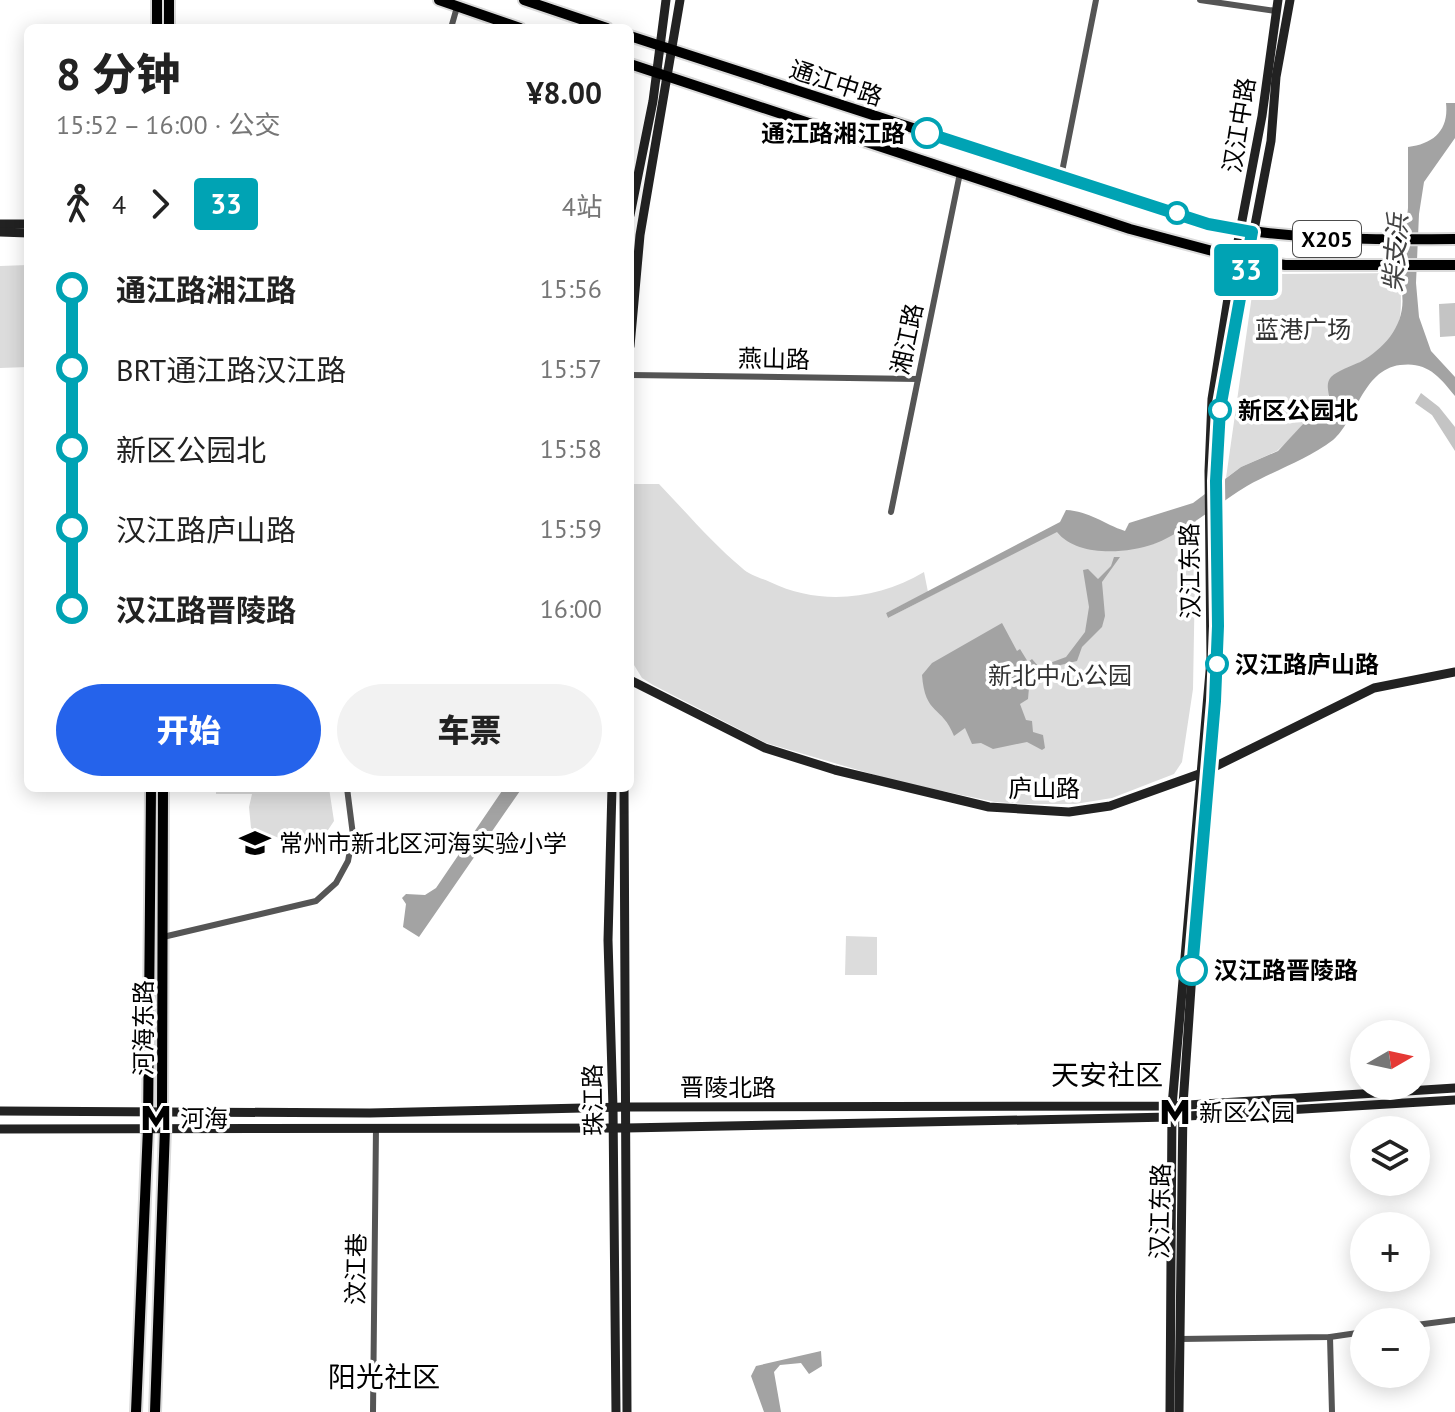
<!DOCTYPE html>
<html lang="zh">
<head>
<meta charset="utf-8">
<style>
	:root { --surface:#fff; --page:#f2f2f2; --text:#222; --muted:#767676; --accent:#2563eb }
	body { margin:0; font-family:"PT Sans","Noto Sans SC",sans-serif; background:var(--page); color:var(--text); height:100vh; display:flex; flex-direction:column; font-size:30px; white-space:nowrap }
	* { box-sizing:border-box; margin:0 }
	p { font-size:26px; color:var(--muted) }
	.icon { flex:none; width:44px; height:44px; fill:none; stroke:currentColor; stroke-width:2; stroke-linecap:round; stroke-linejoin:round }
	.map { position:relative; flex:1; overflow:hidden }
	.sheet { position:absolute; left:24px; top:24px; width:610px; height:768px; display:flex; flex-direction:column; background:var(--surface); border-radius:12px; box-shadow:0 4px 20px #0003 }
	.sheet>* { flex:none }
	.badge { padding:0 16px; border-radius:6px; font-size:28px; line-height:52px }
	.needle { width:52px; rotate:81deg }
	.fabs { position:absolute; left:1350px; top:1020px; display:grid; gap:16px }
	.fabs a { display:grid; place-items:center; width:80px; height:80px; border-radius:50%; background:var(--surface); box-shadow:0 4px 20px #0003; font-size:40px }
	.map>.badge { position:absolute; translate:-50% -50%; box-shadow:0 0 0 4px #fff }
	.legs { display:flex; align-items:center; gap:12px; height:88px; padding:0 32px; font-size:26px }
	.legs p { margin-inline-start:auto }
	.head { display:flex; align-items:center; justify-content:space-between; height:136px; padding:0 32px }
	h1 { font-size:44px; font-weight:800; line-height:60px }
	.cta { display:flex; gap:16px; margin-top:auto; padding:16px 32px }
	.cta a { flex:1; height:92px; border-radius:48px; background:var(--accent); color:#fff; font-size:32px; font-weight:800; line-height:92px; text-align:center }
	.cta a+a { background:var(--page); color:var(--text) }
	ul { padding:0 32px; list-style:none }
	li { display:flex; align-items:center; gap:28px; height:80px; font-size:30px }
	li i { display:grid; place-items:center; width:12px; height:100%; margin:0 10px; background:currentColor }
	li i::after { content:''; width:20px; height:20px; margin:-10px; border:6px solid; border-radius:50%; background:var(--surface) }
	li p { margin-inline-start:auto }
	li:first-child i { background:linear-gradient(#0000 50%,currentColor 0) }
	li:last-child i { background:linear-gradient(currentColor 50%,#0000 0) }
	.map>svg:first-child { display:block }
	.green { fill:#dcdcdc }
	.water { fill:#a3a3a3 }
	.building { fill:#c4c4c4 }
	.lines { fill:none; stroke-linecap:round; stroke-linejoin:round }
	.primary-casing { stroke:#dbdbdb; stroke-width:14 }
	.street { stroke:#555; stroke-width:6 }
	.secondary { stroke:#222; stroke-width:9 }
	.primary { stroke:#000; stroke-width:10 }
	.line-1-casing { stroke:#fff; stroke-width:18 }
	.line-1 { stroke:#00a3b4; stroke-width:12 }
	.stop-1-dot { fill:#fff; stroke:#00a3b4; stroke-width:4 }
	.labels { text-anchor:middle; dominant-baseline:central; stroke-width:7; stroke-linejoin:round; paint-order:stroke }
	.shield { fill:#fff; stroke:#4c4c4c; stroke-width:2 }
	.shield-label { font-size:22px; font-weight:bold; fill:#000 }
	.street-label { font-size:24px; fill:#000; stroke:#fff }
	.stop-label { font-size:24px; font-weight:bold; fill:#000; stroke:#fff; text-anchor:start }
	.park-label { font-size:24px; fill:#333; stroke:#fff }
	.poi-label { font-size:24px; fill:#000; stroke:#fff; text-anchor:start }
	.water-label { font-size:26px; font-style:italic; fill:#444; stroke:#fff }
	.quarter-label { font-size:28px; fill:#000; stroke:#fff }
</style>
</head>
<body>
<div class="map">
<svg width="1455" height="1412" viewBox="0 0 1455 1412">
	<rect width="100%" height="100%" fill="#fff"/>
	<g class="green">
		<path d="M 28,265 L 28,367 L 0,368 L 0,266 Z"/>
		<path d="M 1401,273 C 1400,288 1402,302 1400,317 C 1395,349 1357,363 1332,377 L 1329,395 L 1290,439 L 1277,451 L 1241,467 L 1226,478 L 1253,288 L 1268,275 L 1279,274 Z"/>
		<path d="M 632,484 L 659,484 C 686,512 712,543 742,568 C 749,575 761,578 770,582 C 820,606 877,600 924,572 L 928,592 L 886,613 L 888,618 L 1057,531 L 1154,544 L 1196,519 L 1193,689 L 1182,762 L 1174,774 L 1112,798 L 1075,804 L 1025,804 L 995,802 L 899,782 L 766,743 L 653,685 L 642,678 L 634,665 Z"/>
		<path d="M 216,788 L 329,788 L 334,821 L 324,836 L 316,838 L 264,838 L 251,828 L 249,807 L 252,794 L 216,794 Z"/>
		<path d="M 846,936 L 877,937 L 877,975 L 845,975 Z"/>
	</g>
	<g class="water">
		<path d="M 1446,103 L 1455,103 L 1455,138 L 1424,182 L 1419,214 L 1416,283 L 1419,317 L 1431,351 L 1455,377 L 1455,396 C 1440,377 1427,361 1400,365 C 1362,370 1356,421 1333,440 C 1307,460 1275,470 1247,486 C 1217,504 1187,531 1154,544 C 1125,554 1077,557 1057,532 L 888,618 L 886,613 L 1060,522 L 1066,510 C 1089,511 1104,524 1125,531 L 1129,523 L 1193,503 L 1241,467 L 1278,451 L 1329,396 C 1328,389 1326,383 1331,377 C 1337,371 1351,366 1360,362 C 1389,346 1410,318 1400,284 L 1408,208 L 1408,147 C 1434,144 1449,130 1446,103 Z"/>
		<path d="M 1114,557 L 1120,557 L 1102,582 L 1105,616 L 1102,627 L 1082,647 L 1077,661 L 1040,670 L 1030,676 L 1028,699 L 1020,704 L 1026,720 L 1032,721 L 1033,732 L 1043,735 L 1045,748 L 1042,750 L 1027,742 L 993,749 L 981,743 L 972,744 L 965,728 L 954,736 C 942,705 925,716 922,675 L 932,663 L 1002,623 L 1017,651 L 1020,649 L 1028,662 L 1032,659 L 1039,667 L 1066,657 L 1085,632 L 1089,607 L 1083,570 L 1088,569 L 1098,579 L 1111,566 Z"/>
		<path d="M 504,788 L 522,788 L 419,937 L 403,927 L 406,904 L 402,898 L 406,894 L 425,895 L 436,888 Z"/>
		<path d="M 821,1351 L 822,1366 L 809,1374 L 801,1363 L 780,1365 L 774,1372 L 781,1412 L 764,1412 L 751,1376 L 756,1366 Z"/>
	</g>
	<g class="building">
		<path d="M 1455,303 L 1455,336 L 1440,337 L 1439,304 Z"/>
		<path d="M 1421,393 L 1439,407 L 1455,427 L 1455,451 L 1432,415 L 1415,403 Z"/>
	</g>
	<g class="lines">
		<g class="primary-casing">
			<g id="primary">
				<path d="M 157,0 L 157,28"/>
				<path d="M 439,0 L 520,28"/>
				<path d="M 524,0 L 607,28"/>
				<path d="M 169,28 L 169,0"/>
				<path d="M 630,36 L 1208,224 C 1291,240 1371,240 1455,239"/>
				<path d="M 630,64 L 1130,229 L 1235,257 L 1285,265 L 1455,265"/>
				<path d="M 136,1412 L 148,1128 L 151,788"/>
				<path d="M 155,1412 L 165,1128 L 162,1110 L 163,788"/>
			</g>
		</g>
		<g class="street">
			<path d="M 1200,0 L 1276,11"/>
			<path d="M 451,28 L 457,7"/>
			<path d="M 1061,177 L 1096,0"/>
			<path d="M 630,375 L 918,379"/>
			<path d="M 891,512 L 960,173"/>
			<path d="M 163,937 L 316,901 L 336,883 L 348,861 L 353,835 L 347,788"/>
			<path d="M 1416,1325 L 1455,1320"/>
			<path d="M 1330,1337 L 1332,1412"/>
			<path d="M 1180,1339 L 1330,1337 L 1364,1332"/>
			<path d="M 373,1412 L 376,1127"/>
		</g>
		<g class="secondary">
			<path d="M 630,215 L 653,101 L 666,0"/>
			<path d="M 0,224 L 28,224"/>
			<path d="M 0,232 L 28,233"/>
			<path d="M 630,346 L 640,235 L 680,0"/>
			<path d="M 630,680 L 765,748 L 835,770 L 989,807 L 1069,812 L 1110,806 L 1202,773 L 1374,688 L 1455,672"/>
			<path d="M 612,788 L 608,940 L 613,1108 L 616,1412"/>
			<path d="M 624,788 L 627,1412"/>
			<path d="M 0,1111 L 370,1113 L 626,1107 L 1172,1106 L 1455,1088"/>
			<path d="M 0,1129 L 626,1128 L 1171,1117 L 1455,1100"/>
			<path d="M 1170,1412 L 1172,1106 L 1211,660 L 1209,471 L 1212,399 L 1232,273 L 1262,116 L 1278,0"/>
			<path d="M 1179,1412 L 1183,1105 L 1194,944 L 1215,701 L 1218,626 L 1216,481 L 1220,409 L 1271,141 L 1276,77 L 1290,0"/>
		</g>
		<use href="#primary" class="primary"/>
	</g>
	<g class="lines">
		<g class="line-1-casing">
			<path id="line-1" d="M 927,133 L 1208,224 L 1252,232 L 1220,409 L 1216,481 L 1218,626 L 1215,701 L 1192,970"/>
		</g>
		<use href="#line-1" class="line-1"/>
	</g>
	<defs>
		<g id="school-bare" transform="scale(2.4)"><path d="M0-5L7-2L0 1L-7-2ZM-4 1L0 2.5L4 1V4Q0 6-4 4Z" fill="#000" stroke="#fff" stroke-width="2.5" paint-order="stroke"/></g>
		<g id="metro-bare" transform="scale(2.4)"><path d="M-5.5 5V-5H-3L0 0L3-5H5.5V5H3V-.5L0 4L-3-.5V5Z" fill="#000" stroke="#fff" stroke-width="2.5" paint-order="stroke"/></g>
	</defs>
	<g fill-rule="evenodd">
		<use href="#school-bare" x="255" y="843"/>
		<use href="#metro-bare" x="1175" y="1112"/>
		<use href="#metro-bare" x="156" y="1118"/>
	</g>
	<g class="stop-1-dot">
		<circle cx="927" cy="133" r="14"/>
		<circle cx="1177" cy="213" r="10"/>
		<circle cx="1220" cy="410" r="10"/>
		<circle cx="1217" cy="664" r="10"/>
		<circle cx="1192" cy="970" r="14"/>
	</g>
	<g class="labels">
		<rect class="shield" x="1293" y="221" width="68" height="36" rx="6"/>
		<g class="shield-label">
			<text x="1327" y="239">X205</text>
		</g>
		<g class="street-label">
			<text transform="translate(836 83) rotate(18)">通江中路</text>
			<text transform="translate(1239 125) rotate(-81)">汉江中路</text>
			<text transform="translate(907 339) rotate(-78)">湘江路</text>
			<text transform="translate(774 359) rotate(1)">燕山路</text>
			<text transform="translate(1190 571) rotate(-91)">汉江东路</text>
			<text x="1044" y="788">庐山路</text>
			<text transform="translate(143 1028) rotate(-90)">河海东路</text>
			<text x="728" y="1087">晋陵北路</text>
			<text transform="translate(593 1100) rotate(-91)">珠江路</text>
			<text transform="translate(1160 1211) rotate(-89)">汉江东路</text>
			<text transform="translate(356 1269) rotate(-89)">汶江巷</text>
		</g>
		<g class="stop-label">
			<text x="905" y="133" text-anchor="end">通江路湘江路</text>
			<text x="1238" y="410">新区公园北</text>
			<text x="1235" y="664">汉江路庐山路</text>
			<text x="1214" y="970">汉江路晋陵路</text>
		</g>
		<g class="park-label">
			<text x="1303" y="329">蓝港广场</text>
			<text x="1060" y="675">新北中心公园</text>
		</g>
		<g class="poi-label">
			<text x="279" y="843">常州市新北区河海实验小学</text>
			<text x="1199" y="1112">新区公园</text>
			<text x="180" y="1118">河海</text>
		</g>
		<g class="water-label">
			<text transform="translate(1395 253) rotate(-86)">柴支浜</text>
		</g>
		<g class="quarter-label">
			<text x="1107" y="1074">天安社区</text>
			<text x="384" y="1376">阳光社区</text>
		</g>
	</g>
</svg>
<div class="fabs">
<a><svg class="needle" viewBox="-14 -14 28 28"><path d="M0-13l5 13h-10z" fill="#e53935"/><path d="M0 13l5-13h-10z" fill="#767676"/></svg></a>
<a><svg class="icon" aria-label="layers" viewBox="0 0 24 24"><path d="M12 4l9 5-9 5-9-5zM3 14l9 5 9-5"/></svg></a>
<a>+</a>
<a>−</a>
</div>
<b class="badge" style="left:1246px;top:270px;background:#00a3b4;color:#fff">33</b>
<section class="sheet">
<div class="head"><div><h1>8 分钟</h1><p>15:52 – 16:00 · 公交</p></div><b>¥8.00</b></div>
<div class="legs"><svg class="icon" aria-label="walk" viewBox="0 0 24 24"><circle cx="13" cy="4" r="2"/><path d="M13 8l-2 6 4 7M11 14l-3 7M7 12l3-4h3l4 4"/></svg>4<svg class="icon" aria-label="forward" viewBox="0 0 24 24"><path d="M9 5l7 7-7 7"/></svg><b class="badge" style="background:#00a3b4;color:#fff">33</b><p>4站</p></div>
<ul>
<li><i style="color:#00a3b4"></i><b>通江路湘江路</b><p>15:56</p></li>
<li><i style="color:#00a3b4"></i><span>BRT通江路汉江路</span><p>15:57</p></li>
<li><i style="color:#00a3b4"></i><span>新区公园北</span><p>15:58</p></li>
<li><i style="color:#00a3b4"></i><span>汉江路庐山路</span><p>15:59</p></li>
<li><i style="color:#00a3b4"></i><b>汉江路晋陵路</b><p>16:00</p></li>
</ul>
<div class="cta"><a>开始</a><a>车票</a></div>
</section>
</div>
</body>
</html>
